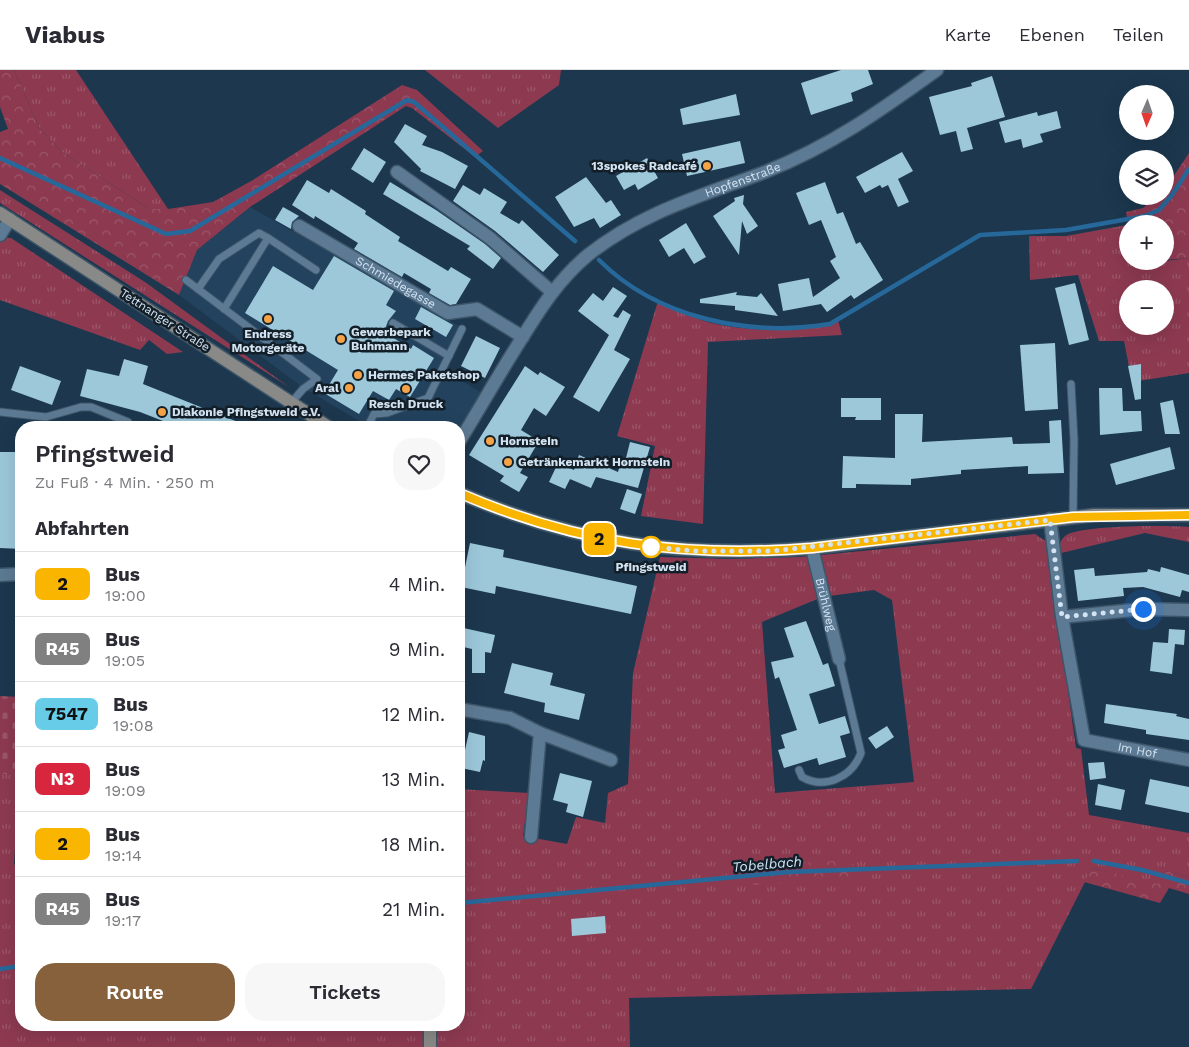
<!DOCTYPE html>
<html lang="de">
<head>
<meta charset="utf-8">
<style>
	:root { --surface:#fff; --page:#f7f7f7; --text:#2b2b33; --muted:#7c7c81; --line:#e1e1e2; --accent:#86613c }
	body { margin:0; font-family:"Work Sans",sans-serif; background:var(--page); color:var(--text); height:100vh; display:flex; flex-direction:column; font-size:19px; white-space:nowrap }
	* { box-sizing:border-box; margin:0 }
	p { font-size:16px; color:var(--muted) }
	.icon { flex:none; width:28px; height:28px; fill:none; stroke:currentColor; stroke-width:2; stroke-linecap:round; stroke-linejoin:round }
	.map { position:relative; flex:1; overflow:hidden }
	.side { position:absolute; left:15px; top:351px; width:450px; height:610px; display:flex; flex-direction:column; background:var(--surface); border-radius:20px; box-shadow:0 5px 20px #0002 }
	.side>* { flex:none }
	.badge { padding:0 10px; border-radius:8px; font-size:18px; line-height:32px }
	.needle { width:32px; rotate:182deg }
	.tools { position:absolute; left:1119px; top:15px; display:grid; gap:10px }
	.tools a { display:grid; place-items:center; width:55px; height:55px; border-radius:50%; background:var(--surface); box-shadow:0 5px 20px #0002; font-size:25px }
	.you { position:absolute; width:25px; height:25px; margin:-12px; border:4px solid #fff; border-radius:50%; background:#1a73e8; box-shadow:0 0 0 8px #1a73e833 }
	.map>.badge { position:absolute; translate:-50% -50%; box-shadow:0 0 0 2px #fff }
	h2 { padding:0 20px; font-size:19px; line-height:45px }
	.round { display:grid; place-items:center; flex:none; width:52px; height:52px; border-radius:20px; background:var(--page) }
	.summary { display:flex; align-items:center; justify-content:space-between; height:85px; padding:0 20px }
	h1 { font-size:24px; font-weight:600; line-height:38px }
	.primary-button { display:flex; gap:10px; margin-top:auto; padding:10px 20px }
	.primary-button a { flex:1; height:58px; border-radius:20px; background:var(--accent); color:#fff; font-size:20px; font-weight:600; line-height:58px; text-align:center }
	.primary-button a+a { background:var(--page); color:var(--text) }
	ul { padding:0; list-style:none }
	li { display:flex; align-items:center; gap:15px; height:65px; padding:0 20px; border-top:1px solid var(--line) }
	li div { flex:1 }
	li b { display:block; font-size:19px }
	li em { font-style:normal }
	li .badge { min-width:55px; font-weight:700; text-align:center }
	header { display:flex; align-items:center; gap:30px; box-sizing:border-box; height:70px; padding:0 25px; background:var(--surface); border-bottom:1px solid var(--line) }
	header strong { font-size:24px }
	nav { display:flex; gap:28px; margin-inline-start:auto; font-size:18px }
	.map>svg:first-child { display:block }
	.built { fill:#22425e }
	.grass { fill:url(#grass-tufts); fill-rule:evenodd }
	.forest { fill:url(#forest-crowns) }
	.cemetery { fill:url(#cemetery-stones) }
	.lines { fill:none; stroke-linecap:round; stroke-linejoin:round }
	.stream { stroke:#27689a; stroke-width:4.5 }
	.building { fill:#9cc8da }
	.lane-casing { stroke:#3d5568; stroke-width:9 }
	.street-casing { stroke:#3d5568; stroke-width:15 }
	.secondary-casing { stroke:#3d5568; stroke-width:15 }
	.lane { stroke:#5d7a94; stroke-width:7 }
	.street { stroke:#5d7a94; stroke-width:12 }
	.secondary { stroke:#898a88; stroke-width:12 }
	.line-casing { stroke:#fff; stroke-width:11 }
	.line { stroke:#fab500; stroke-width:8 }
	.walk { stroke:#d3e3f1; stroke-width:5; stroke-dasharray:0 9 }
	.poi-dot { fill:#f5a346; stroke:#121e28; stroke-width:2 }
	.stop-dot { fill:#fff; stroke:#fab500; stroke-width:2.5 }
	.labels { text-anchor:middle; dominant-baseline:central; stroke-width:5; stroke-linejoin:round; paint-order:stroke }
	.poi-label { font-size:12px; font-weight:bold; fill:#d3e3f1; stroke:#121e28; text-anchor:start }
	.street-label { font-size:12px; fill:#d3e3f1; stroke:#121e28 }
	.stop-label { font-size:12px; font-weight:bold; fill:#d3e3f1; stroke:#121e28 }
	.water-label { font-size:14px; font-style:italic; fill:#d3e7f8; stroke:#121e28 }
</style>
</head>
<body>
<header>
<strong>Viabus</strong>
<nav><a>Karte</a><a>Ebenen</a><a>Teilen</a></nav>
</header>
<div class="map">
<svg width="1189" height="977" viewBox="0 0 1189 977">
	<defs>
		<pattern id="grass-tufts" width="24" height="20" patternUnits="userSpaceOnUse" patternTransform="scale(1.25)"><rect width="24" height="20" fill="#8d3a51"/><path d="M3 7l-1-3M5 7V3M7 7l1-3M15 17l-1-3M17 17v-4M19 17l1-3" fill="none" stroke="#9c566a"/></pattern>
		<pattern id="forest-crowns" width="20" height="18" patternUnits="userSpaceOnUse" patternTransform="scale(1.25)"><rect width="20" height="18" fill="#8d3a51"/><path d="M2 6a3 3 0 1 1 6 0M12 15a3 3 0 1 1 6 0" fill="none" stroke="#9c566a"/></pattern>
		<pattern id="cemetery-stones" width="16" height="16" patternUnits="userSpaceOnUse" patternTransform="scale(1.25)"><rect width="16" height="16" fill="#8d3a51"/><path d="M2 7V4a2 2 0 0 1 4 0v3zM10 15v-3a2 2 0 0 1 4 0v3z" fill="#9c566a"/></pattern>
	</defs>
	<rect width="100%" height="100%" fill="#1c374e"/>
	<path class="built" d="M 250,137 L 466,260 L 444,300 L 482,323 L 459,361 L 459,358 L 369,357 L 302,317 L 179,225 L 197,180 Z"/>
	<g class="grass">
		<path d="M 14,0 L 76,0 L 168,139 L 149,139 L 62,82 L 40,59 Z"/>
		<path d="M 425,0 L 561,0 L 559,15 L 498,58 Z"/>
		<path d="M 0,120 L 145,212 L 289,317 L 0,133 Z"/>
		<path d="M 1127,155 L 1128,191 L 1165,191 L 1189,188 L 1189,303 L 1132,312 L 1124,271 L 1099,271 L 1078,205 L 1030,210 L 1029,166 L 1066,166 ZM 1128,219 L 1165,219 L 1165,256 L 1128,256 Z"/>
		<path d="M 0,167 L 11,168 L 183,282 L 167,284 L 149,270 L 140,280 L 0,230 Z"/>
		<path d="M 658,231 C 676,239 696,250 716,254 C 745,261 812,264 838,250 L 842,265 L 708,272 L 703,454 L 641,446 L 655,376 L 617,366 Z"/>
		<path d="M 1189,457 L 1189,472 L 1145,463 L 1057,484 C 1059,477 1060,470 1065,466 C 1077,455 1169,455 1189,457 Z"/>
		<path d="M 1035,464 L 1047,472 L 1076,678 L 1081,679 L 1089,745 L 1189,763 L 1189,807 L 1166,801 L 1157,815 L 1092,798 L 1031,919 L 629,928 L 630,977 L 437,977 L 436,955 L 459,955 L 459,719 L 529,723 L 523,766 L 567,774 L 576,747 L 605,753 L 608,723 L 628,714 L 633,603 L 660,487 L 731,489 L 801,487 ZM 874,520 L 892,530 L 914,712 L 775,723 L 762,552 L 822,527 Z"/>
		<path d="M 0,704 L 20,704 L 14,794 L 21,800 L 21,955 L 423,955 L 424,977 L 0,977 Z"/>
	</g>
	<g class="forest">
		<path d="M 0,0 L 14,0 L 40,59 L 62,82 L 149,139 L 168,139 L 213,132 L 253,110 L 402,15 L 417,20 L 483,81 L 475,87 L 412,38 L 406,36 L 250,137 L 197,180 L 179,225 L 0,114 L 0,62 L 8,59 L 0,37 Z"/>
		<path d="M 1189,83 L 1189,188 L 1165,190 L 1165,154 L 1128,154 L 1126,142 L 1143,138 L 1157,126 L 1165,126 L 1165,119 Z"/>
		<path d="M 849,790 L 856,797 L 849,809 L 753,815 L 747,809 L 751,796 Z"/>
		<path d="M 1092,798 L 1157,814 L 1166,801 L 1189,807 L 1189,824 L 1169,818 L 1160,833 L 1084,812 Z"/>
	</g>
	<path class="cemetery" d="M 0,626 L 21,627 L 20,704 L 0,704 Z"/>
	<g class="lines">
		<g class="stream">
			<path d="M 0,88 L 166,164 L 190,161 L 407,30 L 414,32 L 575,171"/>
			<path d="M 599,190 C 658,249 750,267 830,254 L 980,165 L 1066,160 L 1145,146 L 1159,140 L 1172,125 L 1189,99"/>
			<path d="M 1094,791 L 1142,800 L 1189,813"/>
			<path d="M 459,833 L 789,802 L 1077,791"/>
			<path d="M 0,899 L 21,896"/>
		</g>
	</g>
	<g class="building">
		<path d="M 841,0 L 868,0 L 873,14 L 851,23 L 853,31 L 811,45 L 801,13 Z"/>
		<path d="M 992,6 L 1005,47 L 967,58 L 973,79 L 961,82 L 956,61 L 940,65 L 929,27 L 972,16 L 971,13 Z"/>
		<path d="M 736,24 L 740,45 L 683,55 L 680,39 Z"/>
		<path d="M 1057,41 L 1061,58 L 1040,64 L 1043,72 L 1023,78 L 1021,69 L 1005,73 L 999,52 L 1037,42 L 1038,46 Z"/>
		<path d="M 405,54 L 427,66 L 422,75 L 442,82 L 468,96 L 455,119 L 420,101 L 421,99 L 394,72 Z"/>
		<path d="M 740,71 L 745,93 L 687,106 L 682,84 Z"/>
		<path d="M 364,78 L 386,92 L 373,113 L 351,99 Z"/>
		<path d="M 902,82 L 913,101 L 898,109 L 909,132 L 898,137 L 888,115 L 882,118 L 880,115 L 865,123 L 856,107 Z"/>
		<path d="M 647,88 L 658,108 L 638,120 L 635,114 L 624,120 L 616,106 Z"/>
		<path d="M 586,107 L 606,133 L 611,130 L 621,145 L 600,158 L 594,148 L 574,157 L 555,127 Z"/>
		<path d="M 307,110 L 329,123 L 331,119 L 366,141 L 365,144 L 400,167 L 398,171 L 448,201 L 451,197 L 471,209 L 456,234 L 450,235 L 429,223 L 431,219 L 404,203 L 402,207 L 354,179 L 358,173 L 315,146 L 314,149 L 292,135 Z"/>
		<path d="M 390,112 L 436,140 L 485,174 L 501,188 L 493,199 L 467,179 L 470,176 L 383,124 Z"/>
		<path d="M 825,112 L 837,144 L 843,142 L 856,174 L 860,172 L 883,210 L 854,229 L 851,225 L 827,242 L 821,234 L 783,241 L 778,214 L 809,208 L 813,227 L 840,208 L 830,191 L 836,187 L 821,150 L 809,155 L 796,123 Z"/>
		<path d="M 463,115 L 480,125 L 484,118 L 507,132 L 500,143 L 519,154 L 522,150 L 559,185 L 543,202 L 495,161 L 453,131 Z"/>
		<path d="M 744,125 L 743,134 L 758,156 L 747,164 L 742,151 L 739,185 L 713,146 L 735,131 L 734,128 Z"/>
		<path d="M 283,137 L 299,146 L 292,152 L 291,159 L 275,150 Z"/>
		<path d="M 686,153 L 706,187 L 694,194 L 684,178 L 669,187 L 659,170 Z"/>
		<path d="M 334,186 L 394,221 L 386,235 L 396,241 L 388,251 L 384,262 L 411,279 L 413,275 L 434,288 L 410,327 L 396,319 L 389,330 L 373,321 L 359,344 L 324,323 L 338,300 L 245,243 L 273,196 L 313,220 Z"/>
		<path d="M 1075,213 L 1089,270 L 1069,275 L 1055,218 Z"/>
		<path d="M 613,217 L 627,226 L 613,246 L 618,248 L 623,240 L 631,245 L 614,280 L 630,289 L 599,342 L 573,327 L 609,265 L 578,241 L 593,223 L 603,231 Z"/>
		<path d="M 737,222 L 736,225 L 757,227 L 761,223 L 778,246 L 735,240 L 735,236 L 700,233 L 700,229 Z"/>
		<path d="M 421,237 L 453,255 L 446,267 L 415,249 Z"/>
		<path d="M 476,266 L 500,278 L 485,308 L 461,296 Z"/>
		<path d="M 1055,273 L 1058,339 L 1025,341 L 1020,275 Z"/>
		<path d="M 124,289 L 148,296 L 143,314 L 253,358 L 181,358 L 140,342 L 80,326 L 87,299 L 119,306 Z"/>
		<path d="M 1141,294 L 1141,329 L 1135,330 L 1128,296 Z"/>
		<path d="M 20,296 L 61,311 L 52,335 L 11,320 Z"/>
		<path d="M 525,296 L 538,305 L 540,302 L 565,317 L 546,346 L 534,338 L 521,360 L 539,371 L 520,403 L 528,407 L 519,422 L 500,411 L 504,406 L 469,385 Z"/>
		<path d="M 1099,318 L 1122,318 L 1123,341 L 1141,341 L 1142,361 L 1100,365 Z"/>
		<path d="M 841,328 L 881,328 L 881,350 L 855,350 L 856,347 L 841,347 Z"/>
		<path d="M 1173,330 L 1180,364 L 1165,364 L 1160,333 Z"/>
		<path d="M 895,344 L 923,344 L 922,372 L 1012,367 L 1013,374 L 1050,373 L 1049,351 L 1061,350 L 1064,403 L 1028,404 L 1028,396 L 961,400 L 961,404 L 911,409 L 911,415 L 856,414 L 856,418 L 842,418 L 843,386 L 895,388 Z"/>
		<path d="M 630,372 L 650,377 L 638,418 L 596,407 L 591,418 L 570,409 L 571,407 L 565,419 L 549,412 L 558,393 L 574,400 L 579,385 L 618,402 L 621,391 L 625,392 Z"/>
		<path d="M 1170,377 L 1175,399 L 1116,415 L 1110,394 Z"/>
		<path d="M 0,382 L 16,382 L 16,384 L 21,384 L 21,479 L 0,478 Z"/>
		<path d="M 627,419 L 642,424 L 635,444 L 620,439 Z"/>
		<path d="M 470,473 L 504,480 L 503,487 L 637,516 L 631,544 L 496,516 L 495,524 L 461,517 Z"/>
		<path d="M 1161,497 L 1189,505 L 1189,522 L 1182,520 L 1180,527 L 1143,517 L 1123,518 L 1124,526 L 1078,531 L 1074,500 L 1094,498 L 1095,506 L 1147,502 L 1148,499 L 1160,502 Z"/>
		<path d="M 806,551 L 823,595 L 828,593 L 835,616 L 809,624 L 819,654 L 845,646 L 850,663 L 840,666 L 846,687 L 819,695 L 817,688 L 784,698 L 778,680 L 785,678 L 781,665 L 797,660 L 779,607 L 775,609 L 771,592 L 794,587 L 784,558 Z"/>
		<path d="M 459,557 L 495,565 L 491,583 L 485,582 L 485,603 L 472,603 L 472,579 L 459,576 Z"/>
		<path d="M 1169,559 L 1185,560 L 1184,575 L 1175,574 L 1172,604 L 1150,601 L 1153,572 L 1168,573 Z"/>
		<path d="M 512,593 L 553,603 L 550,615 L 585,624 L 579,650 L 544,642 L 545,633 L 504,623 Z"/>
		<path d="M 1106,634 L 1177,644 L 1176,646 L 1189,649 L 1189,670 L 1146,664 L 1146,660 L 1104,653 Z"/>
		<path d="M 887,656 L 894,667 L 876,679 L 868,668 Z"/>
		<path d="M 469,662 L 485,666 L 485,691 L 483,690 L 480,702 L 461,698 Z"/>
		<path d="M 1104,692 L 1106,708 L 1090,710 L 1088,693 Z"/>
		<path d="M 560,703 L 592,711 L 583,747 L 566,742 L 568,734 L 553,730 Z"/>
		<path d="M 1150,709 L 1189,717 L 1189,743 L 1145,734 Z"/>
		<path d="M 1098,714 L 1125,720 L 1121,740 L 1095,735 Z"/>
		<path d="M 605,846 L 606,863 L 572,866 L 571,849 Z"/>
	</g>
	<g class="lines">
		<g class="lane-casing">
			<g id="lane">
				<path d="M 186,210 L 317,309 L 303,319 L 291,333"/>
				<path d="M 198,219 L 219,189 L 259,163 L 268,168"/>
				<path d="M 224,239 L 268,168 L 316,200"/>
				<path d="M 393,253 L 449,286"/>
				<path d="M 1071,314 L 1074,370 L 1073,447"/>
				<path d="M 0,342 L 46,347 L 81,337 L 91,337 L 128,352 L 132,358"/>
				<path d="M 367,358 L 374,344 L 387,343 L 428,328 L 462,259"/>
				<path d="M 799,700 L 802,707 C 825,720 852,707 861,683 L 839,589"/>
			</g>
		</g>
		<g class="street-casing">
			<g id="street">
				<path d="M 397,102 L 490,168 L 552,222"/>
				<path id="s1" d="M 299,156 L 448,243 L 477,239 L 523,267"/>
				<path d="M 0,165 L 10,149"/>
				<path id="s2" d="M 459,372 C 477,343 494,313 512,284 C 534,249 555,212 588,185 C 642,142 701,126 765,102 C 831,76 880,41 937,0"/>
				<path id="s3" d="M 1050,449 L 1062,547 L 1084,670 L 1189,690"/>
				<path id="s4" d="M 812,478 L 839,589"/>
				<path d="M 0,505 L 21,504"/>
				<path d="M 1062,547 L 1143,539 L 1189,540"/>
				<path d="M 459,639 L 510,648 L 540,663 L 611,690"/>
				<path d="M 531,767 L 540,663"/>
			</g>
		</g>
		<g class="secondary-casing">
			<g id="secondary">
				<path d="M 0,143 L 330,358"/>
				<path d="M 459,423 C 577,474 685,488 812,478 L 1094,445 L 1189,445"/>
				<path d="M 430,955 L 430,977"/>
			</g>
		</g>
		<use href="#lane" class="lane"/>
		<use href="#street" class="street"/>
		<use href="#secondary" class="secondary"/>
	</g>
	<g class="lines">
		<g class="line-casing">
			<path id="line" d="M 459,423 C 576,474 685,488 812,478 L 1073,447 L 1189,445"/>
		</g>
		<use href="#line" class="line"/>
		<path class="walk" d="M 651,477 L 696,481 L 772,481 L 1050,450 L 1062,547 L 1143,539"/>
	</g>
	<g class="poi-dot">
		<circle cx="707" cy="96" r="5"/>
		<circle cx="268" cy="249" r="5"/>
		<circle cx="341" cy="269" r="5"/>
		<circle cx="358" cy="305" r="5"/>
		<circle cx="349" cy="318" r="5"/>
		<circle cx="406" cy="319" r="5"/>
		<circle cx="162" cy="342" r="5"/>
		<circle cx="490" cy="371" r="5"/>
		<circle cx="508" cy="392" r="5"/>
	</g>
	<circle class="stop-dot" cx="651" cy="477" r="10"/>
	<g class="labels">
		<g class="poi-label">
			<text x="697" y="96" text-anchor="end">13spokes Radcafé</text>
			<text x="351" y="262">Gewerbepark<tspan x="351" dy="14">Buhmann</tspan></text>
			<text x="268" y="264" text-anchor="middle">Endress<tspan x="268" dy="14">Motorgeräte</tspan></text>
			<text x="368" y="305">Hermes Paketshop</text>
			<text x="339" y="318" text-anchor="end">Aral</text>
			<text x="406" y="334" text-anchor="middle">Resch Druck</text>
			<text x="172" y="342">Diakonie Pfingstweid e.V.</text>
			<text x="500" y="371">Hornstein</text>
			<text x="518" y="392">Getränkemarkt Hornstein</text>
		</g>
		<g class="street-label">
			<text stroke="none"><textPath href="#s2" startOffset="401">Hopfenstraße</textPath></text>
			<text stroke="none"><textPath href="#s1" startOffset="112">Schmiedegasse</textPath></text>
			<text transform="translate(165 250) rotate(33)">Tettnanger Straße</text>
			<text stroke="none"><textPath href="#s4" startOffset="58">Brühlweg</textPath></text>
			<text stroke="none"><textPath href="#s3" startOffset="278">Im Hof</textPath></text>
		</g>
		<g class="stop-label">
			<text x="651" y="497">Pfingstweid</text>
		</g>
		<g class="water-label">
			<text transform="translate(767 794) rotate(-5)">Tobelbach</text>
		</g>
	</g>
</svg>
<div class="tools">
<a><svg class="needle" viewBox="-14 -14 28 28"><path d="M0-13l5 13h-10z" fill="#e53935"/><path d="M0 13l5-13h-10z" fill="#7c7c81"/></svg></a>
<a><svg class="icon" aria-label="layers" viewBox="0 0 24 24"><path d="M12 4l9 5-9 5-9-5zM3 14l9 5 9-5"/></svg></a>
<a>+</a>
<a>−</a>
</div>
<div class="you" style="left:1143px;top:539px"></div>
<b class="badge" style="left:599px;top:469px;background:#fab500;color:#111">2</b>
<section class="side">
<div class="summary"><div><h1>Pfingstweid</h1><p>Zu Fuß · 4 Min. · 250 m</p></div><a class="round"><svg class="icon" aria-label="heart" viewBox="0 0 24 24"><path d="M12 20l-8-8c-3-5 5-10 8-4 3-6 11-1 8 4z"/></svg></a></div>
<h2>Abfahrten</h2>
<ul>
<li><span class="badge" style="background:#fab500;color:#111">2</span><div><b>Bus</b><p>19:00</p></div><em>4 Min.</em></li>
<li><span class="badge" style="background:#808080;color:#fff">R45</span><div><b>Bus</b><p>19:05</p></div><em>9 Min.</em></li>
<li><span class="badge" style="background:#66cce8;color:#111">7547</span><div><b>Bus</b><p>19:08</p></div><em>12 Min.</em></li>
<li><span class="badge" style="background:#d7263d;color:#fff">N3</span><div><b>Bus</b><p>19:09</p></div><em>13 Min.</em></li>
<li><span class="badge" style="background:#fab500;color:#111">2</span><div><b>Bus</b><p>19:14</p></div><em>18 Min.</em></li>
<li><span class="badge" style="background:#808080;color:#fff">R45</span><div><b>Bus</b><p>19:17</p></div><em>21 Min.</em></li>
</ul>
<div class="primary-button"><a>Route</a><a>Tickets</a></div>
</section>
</div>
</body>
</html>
